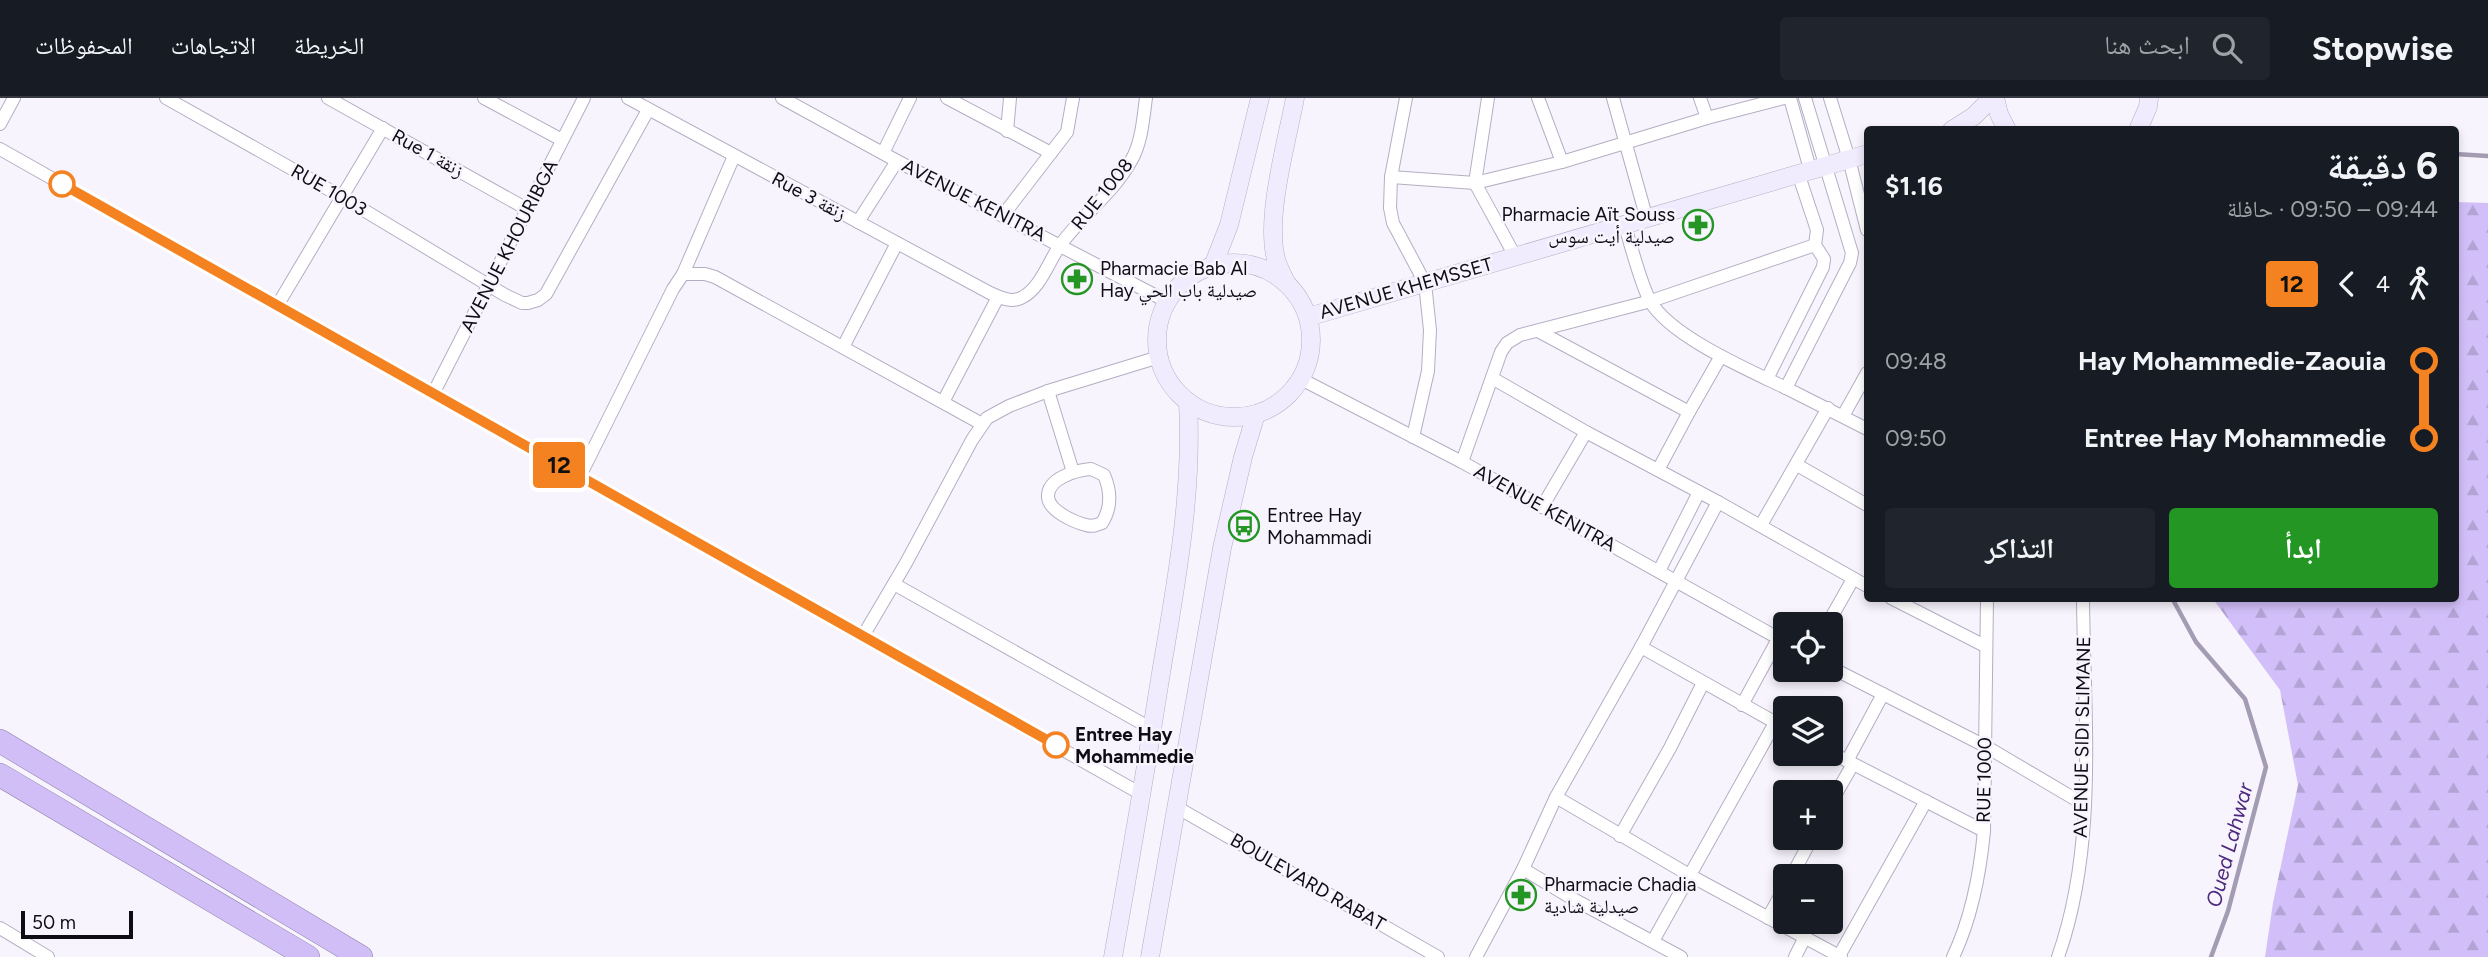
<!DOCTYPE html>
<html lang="ar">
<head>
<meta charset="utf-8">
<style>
	:root { --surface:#171b24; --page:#20242c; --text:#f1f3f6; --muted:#9ea1a6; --line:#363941; --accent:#249623 }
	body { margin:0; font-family:Figtree,"Noto Naskh Arabic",sans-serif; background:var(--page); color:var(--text); direction:rtl; height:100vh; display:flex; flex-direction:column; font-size:26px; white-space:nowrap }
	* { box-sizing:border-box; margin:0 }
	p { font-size:23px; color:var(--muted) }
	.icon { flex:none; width:38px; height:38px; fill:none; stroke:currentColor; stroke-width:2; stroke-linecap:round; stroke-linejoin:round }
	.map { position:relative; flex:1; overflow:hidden; direction:ltr }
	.sheet { position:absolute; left:1864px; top:28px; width:595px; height:476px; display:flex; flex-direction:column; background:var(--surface); border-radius:7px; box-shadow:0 4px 10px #0003; direction:rtl }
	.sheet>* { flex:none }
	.badge { padding:0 14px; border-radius:5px; font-size:24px; line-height:46px }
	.buttons { position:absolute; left:1773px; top:514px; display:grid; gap:14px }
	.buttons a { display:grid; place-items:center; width:70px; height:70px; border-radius:7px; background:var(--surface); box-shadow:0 4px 10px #0003; font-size:35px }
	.scale { position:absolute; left:21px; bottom:18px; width:112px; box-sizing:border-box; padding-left:7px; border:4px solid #0f0d14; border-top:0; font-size:19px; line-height:24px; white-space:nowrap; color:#0f0d14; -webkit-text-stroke:5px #f7f4fd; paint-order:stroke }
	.map>.badge { position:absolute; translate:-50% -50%; box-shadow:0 0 0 4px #fff }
	.legs { display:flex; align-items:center; gap:10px; height:77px; padding:0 21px; font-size:23px }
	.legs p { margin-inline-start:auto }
	.head { display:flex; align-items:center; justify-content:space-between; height:119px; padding:0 21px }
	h1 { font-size:38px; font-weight:700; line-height:52px }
	.primary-button { display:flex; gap:14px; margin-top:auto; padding:14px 21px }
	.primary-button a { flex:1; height:80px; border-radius:7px; background:var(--accent); color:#fff; font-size:28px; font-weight:700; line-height:80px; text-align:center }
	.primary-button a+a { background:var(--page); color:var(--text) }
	ul { padding:0 21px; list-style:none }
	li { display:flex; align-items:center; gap:24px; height:77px; font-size:26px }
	li i { display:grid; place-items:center; width:10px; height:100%; margin:0 9px; background:currentColor }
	li i::after { content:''; width:18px; height:18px; margin:-9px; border:5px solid; border-radius:50%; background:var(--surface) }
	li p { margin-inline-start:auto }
	li:first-child i { background:linear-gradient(#0000 50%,currentColor 0) }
	li:last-child i { background:linear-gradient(currentColor 50%,#0000 0) }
	header { display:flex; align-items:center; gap:42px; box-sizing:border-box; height:98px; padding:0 35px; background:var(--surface); border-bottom:2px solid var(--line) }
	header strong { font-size:33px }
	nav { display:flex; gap:38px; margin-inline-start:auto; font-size:24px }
	.search { width:490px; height:63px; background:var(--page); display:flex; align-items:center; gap:18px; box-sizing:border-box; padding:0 24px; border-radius:7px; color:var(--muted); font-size:26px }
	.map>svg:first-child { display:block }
	.forest { fill:url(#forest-firs) }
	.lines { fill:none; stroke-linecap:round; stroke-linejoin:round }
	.stream { stroke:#a39cb3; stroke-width:4.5 }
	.street-casing { stroke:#b4aec3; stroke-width:14 }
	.secondary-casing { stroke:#b4aec3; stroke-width:19 }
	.highway-casing { stroke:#8d80a8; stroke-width:24 }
	.street { stroke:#fff; stroke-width:12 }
	.secondary { stroke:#f1ecfd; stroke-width:18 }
	.highway { stroke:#d1bef7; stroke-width:23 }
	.line-1-casing { stroke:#fff; stroke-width:16 }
	.line-1 { stroke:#f58220; stroke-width:10 }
	.stop-1-dot { fill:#fff; stroke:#f58220; stroke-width:3.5 }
	.labels { text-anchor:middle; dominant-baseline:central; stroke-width:5; stroke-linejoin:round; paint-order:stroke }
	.street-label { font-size:19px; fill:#0f0d14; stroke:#f7f4fd }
	.poi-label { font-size:19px; fill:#0f0d14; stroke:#f7f4fd; text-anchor:start }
	.stop-label { font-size:19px; font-weight:bold; fill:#0f0d14; stroke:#f7f4fd; text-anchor:start }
	.water-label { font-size:21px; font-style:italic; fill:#4e2a7e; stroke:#f7f4fd }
</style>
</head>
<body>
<header>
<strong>Stopwise</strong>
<div class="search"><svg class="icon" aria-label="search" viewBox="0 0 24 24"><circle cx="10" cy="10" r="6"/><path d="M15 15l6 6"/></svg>ابحث هنا</div>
<nav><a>الخريطة</a><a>الاتجاهات</a><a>المحفوظات</a></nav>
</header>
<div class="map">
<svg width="2488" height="859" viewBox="0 0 2488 859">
	<defs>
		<pattern id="forest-firs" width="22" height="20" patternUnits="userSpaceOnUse" patternTransform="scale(1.75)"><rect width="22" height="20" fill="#d2bff9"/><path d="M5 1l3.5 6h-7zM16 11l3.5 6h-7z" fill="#b3a3d5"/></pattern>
	</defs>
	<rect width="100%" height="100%" fill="#f7f4fd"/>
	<path class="forest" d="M 2455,104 L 2488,105 L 2488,859 L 2265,859 L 2273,805 L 2298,687 L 2280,592 L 2213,501 L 2455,500 Z"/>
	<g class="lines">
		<g class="stream">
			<path d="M 2455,56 L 2488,58"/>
			<path d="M 2172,500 L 2196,544 L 2245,601 L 2266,669 L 2228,813 L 2211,859"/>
		</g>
		<g class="street-casing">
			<g id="street">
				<path d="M 166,0 L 342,99 L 505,197 L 522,205 L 528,205 L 538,202 L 546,196 L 648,12"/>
				<path d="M 328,0 L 527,111"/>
				<path d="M 484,0 L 562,42"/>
				<path d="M 628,0 L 990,195 C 999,199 1011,205 1021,200 C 1040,191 1048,165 1059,149 C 1080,118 1113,96 1131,63 C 1142,44 1143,21 1146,0"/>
				<path d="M 782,0 L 897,63 L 1166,203"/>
				<path d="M 947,0 L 1051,55"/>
				<path d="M 1406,0 L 1391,79 L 1390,110 L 1393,125 L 1425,185 L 1430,232 L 1428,273 L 1413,339"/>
				<path d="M 1488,0 L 1475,85 L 1515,158"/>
				<path d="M 1538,0 L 1562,64"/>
				<path d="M 1613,0 L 1646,118"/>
				<path d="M 1700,0 L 1707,20"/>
				<path d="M 1790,0 L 1810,71"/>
				<path d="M 1805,0 L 1852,155 L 1850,165 L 1786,290 L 1867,331"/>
				<path d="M 1830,0 L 1849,61 L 1867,132"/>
				<path d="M 0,26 L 14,0"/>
				<path d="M 1007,33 L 1010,0"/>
				<path d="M 0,51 L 1143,697"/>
				<path d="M 883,55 L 910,0"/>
				<path d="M 1391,79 L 1475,85 L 1562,64 L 1707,20 L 1784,0"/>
				<path d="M 1004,116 L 1067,34 L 1073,0"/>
				<path d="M 858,124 L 897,63"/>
				<path d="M 1624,125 C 1631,147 1640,184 1650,203 C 1671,239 1749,272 1786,290"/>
				<path d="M 683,176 L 734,58"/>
				<path d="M 277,208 L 383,30"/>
				<path d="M 1538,233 L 1689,314 L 1721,258"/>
				<path d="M 843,249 L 897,145"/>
				<path d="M 1492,280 L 1586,334 L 1718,404"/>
				<path d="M 1301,281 L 1462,364 L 1785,544"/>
				<path d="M 1767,281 L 1823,169 L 1824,161 L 1815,147"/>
				<path d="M 1048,293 L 1073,374"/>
				<path d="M 433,296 L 584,0"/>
				<path d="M 943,304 L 998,199"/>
				<path d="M 1843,318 L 1867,275"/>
				<path d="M 1462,364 L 1501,254 L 1507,245 L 1520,237 L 1651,203 L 1815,147 L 1817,132 L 1798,75"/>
				<path d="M 1797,367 L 1867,407"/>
				<path d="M 1091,371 L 1104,377 C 1111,393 1112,409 1102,425 C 1097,427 1092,429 1086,427 C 1074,424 1049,413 1048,399 C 1047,380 1077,372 1091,371 Z"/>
				<path d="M 1658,372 L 1689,314"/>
				<path d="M 580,378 L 673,191 L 683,176 L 705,176 L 715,179 L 982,326"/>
				<path d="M 1542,409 L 1586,334"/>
				<path d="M 1761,427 L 1828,310"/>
				<path d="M 1659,473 L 1699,394"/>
				<path d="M 894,486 L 1152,631"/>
				<path d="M 1891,500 L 1985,548"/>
				<path d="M 1827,527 L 1853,481"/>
				<path d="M 863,538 L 906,465 L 972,342 L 987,320 L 1009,308 L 1048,293 L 1159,259"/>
				<path d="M 1641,549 L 1785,630"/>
				<path d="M 1830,569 L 1985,648 L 2085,707"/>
				<path d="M 1742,607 L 1778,541"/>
				<path d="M 1830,654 L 1984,733"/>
				<path d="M 1847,663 L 1883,596"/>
				<path d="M 1556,699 L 1691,778 L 1841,859"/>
				<path d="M 1830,706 L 1853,666"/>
				<path d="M 1178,710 L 1438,859"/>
				<path d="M 1620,738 L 1670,650 L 1703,585"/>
				<path d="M 1523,771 L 1575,802 L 1681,859"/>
				<path d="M 1791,779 L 1812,740"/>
				<path d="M 1768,820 L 1785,789"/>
				<path d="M 0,830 L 48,859"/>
				<path d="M 1653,843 L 1775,625"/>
				<path d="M 1839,858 L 1926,703"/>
				<path d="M 1476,859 L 1523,771 L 1556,699 L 1641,549 L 1718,404 L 1867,488"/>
				<path d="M 1795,859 L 1805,839"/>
				<path d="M 1953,859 C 1972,819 1980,776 1984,733 L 1987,500"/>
				<path d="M 2058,859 C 2098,746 2084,619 2083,500"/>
			</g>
		</g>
		<g class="secondary-casing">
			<g id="secondary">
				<path d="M 1995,0 L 1999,16 L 2007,32"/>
				<path d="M 1952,32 L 1974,18 L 1992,0"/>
				<path d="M 2138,32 L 2148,9 L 2149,0"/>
				<circle cx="1234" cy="242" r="77"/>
				<path d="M 1213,168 L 1229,127 L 1260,0"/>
				<path d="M 1287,186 C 1283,178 1278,169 1276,161 C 1265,119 1287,43 1295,0"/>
				<path d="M 1308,219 L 1867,56"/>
				<path d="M 1113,859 C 1130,764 1146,670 1161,575 C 1176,485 1193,396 1188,305"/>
				<path d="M 1150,859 L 1222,450 L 1243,359 L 1256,316"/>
			</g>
		</g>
		<g class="highway-casing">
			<g id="highway">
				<path d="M 0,643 L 361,859"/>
				<path d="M 0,677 L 308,859"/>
			</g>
		</g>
		<use href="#street" class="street"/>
		<use href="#secondary" class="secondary"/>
		<use href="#highway" class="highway"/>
	</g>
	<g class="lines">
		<g class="line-1-casing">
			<path id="line-1" d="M 62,86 L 1056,647"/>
		</g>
		<use href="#line-1" class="line-1"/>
	</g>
	<defs>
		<g id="pharmacy-ring" transform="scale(1.575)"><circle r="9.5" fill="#f7f4fd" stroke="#249623" stroke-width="1.5"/><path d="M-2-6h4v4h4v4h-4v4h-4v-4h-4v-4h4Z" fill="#249623"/></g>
		<g id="bus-ring" transform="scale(1.575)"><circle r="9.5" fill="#f7f4fd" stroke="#249623" stroke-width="1.5"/><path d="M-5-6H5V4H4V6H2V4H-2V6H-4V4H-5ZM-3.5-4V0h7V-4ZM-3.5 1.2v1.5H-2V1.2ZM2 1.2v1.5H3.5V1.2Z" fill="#249623"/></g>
	</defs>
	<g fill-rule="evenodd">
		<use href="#pharmacy-ring" x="1698" y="127"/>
		<use href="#pharmacy-ring" x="1077" y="181"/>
		<use href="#bus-ring" x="1244" y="428"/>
		<use href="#pharmacy-ring" x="1521" y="797"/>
	</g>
	<g class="stop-1-dot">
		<circle cx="62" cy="86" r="12"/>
		<circle cx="1056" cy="647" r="12"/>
	</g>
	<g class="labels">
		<g class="street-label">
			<text transform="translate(428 55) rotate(29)">Rue 1 زنقة</text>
			<text transform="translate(329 92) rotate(30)">RUE 1003</text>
			<text transform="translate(1102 96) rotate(-51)">RUE 1008</text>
			<text transform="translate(809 98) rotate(28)">Rue 3 زنقة</text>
			<text transform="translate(974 102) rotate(27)">AVENUE KENITRA</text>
			<text transform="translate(509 148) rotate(-63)">AVENUE KHOURIBGA</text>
			<text transform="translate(1406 190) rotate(-16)">AVENUE KHEMSSET</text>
			<text transform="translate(1545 410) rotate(29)">AVENUE KENITRA</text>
			<text transform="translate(2082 639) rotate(-89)">AVENUE SIDI SLIMANE</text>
			<text transform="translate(1984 682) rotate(-89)">RUE 1000</text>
			<text transform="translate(1308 784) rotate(30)">BOULEVARD RABAT</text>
		</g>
		<g class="poi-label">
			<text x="1675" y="116" text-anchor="end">Pharmacie Aït Souss<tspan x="1675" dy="22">صيدلية أيت سوس</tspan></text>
			<text x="1100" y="170">Pharmacie Bab Al<tspan x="1100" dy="22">Hay صيدلية باب الحي</tspan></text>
			<text x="1267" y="417">Entree Hay<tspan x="1267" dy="22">Mohammadi</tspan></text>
			<text x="1544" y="786">Pharmacie Chadia<tspan x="1544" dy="22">صيدلية شادية</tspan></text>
		</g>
		<g class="stop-label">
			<text x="1075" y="636">Entree Hay<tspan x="1075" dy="22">Mohammedie</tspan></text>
		</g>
		<g class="water-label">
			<text transform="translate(2229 747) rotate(-75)">Oued Lahwar</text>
		</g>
	</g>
</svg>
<div class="buttons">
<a><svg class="icon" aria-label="locate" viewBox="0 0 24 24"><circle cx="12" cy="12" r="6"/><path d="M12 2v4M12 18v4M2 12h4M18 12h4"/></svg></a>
<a><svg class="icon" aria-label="layers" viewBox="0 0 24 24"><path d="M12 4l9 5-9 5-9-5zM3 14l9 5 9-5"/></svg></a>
<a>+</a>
<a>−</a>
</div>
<div class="scale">50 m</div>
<b class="badge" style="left:559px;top:367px;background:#f58220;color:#111">12</b>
<section class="sheet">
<div class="head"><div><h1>6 دقيقة</h1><p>09:44 – 09:50 · حافلة</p></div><b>$1.16</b></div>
<div class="legs"><svg class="icon" aria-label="walk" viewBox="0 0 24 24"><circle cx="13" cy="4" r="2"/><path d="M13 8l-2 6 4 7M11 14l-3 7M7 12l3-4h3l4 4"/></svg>4<svg class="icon" aria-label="back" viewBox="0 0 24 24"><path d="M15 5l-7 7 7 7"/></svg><b class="badge" style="background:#f58220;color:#111">12</b></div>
<ul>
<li><i style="color:#f58220"></i><b>Hay Mohammedie-Zaouia</b><p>09:48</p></li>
<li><i style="color:#f58220"></i><b>Entree Hay Mohammedie</b><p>09:50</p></li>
</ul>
<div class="primary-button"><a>ابدأ</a><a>التذاكر</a></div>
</section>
</div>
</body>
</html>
